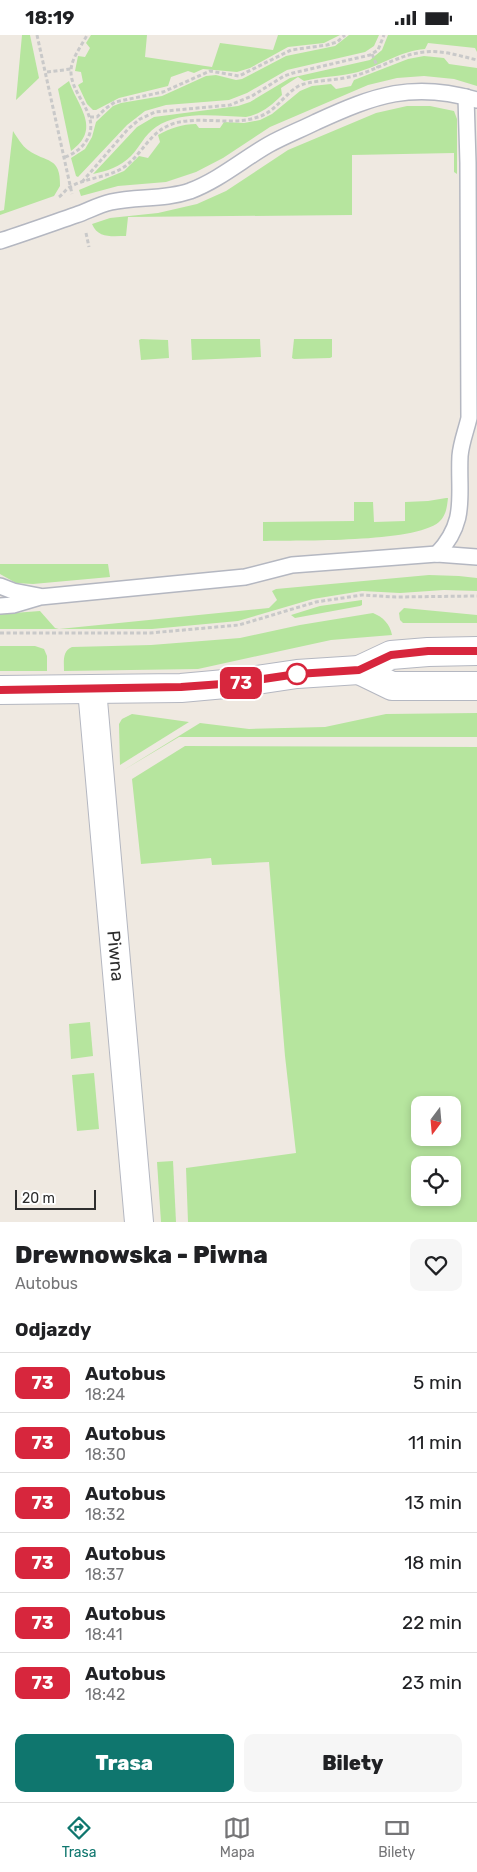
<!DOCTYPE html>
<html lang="pl">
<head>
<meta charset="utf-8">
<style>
	:root { --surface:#fff; --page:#f6f6f6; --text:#202124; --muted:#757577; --line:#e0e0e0; --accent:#0f766e }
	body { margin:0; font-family:Rubik,sans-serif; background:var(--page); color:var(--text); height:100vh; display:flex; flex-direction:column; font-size:19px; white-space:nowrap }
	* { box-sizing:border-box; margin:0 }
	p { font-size:16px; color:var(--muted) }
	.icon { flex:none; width:28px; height:28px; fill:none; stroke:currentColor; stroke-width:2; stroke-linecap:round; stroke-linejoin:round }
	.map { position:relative; height:1187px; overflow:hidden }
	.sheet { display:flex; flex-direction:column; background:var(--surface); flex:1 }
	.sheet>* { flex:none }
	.badge { padding:0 10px; border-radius:8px; font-size:18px; line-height:32px }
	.needle { width:32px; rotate:196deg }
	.controls { position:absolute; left:411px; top:1061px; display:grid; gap:10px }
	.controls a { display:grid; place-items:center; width:50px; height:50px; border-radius:10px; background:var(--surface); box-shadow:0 2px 8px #0003; font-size:25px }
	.scale { position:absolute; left:15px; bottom:12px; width:81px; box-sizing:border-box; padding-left:5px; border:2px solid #2e2e2e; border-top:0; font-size:14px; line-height:18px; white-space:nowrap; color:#2e2e2e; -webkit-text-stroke:4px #fff; paint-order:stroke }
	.map>.badge { position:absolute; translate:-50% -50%; box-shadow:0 0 0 2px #fff }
	h2 { padding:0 15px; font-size:19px; line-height:45px }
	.round { display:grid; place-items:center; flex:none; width:52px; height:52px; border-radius:10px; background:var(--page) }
	.summary { display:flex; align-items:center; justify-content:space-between; height:85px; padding:0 15px }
	h1 { font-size:24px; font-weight:800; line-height:38px }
	.action { display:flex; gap:10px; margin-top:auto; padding:10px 15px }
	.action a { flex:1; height:58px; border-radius:10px; background:var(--accent); color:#fff; font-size:20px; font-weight:800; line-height:58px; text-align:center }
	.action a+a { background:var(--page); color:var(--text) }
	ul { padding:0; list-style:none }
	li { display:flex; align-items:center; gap:15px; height:60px; padding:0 15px; border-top:1px solid var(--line) }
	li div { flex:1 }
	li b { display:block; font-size:19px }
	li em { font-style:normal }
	li .badge { min-width:55px; font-weight:700; text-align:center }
	.status { display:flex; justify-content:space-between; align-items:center; height:35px; padding:0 25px; background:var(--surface); direction:ltr }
	.status svg { height:14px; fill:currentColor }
	.dock { display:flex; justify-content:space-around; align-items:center; height:70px; border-top:1px solid var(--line); background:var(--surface); font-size:14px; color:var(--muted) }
	.dock a { display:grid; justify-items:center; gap:2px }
	.dock .on { color:var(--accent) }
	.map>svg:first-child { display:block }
	.green { fill:#b6e59e; fill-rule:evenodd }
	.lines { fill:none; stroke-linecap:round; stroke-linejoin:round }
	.service-casing { stroke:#b4b7c1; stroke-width:18 }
	.minor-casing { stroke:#b4b7c1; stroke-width:30 }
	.secondary-casing { stroke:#b4b7c1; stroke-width:30 }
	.path { stroke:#c9c9c9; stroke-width:3; stroke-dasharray:4 2.5; stroke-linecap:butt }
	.service { stroke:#fff; stroke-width:15 }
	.minor { stroke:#fff; stroke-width:28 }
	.secondary { stroke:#fff; stroke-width:28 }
	.line-casing { stroke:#fff; stroke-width:11 }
	.line { stroke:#d7263d; stroke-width:8 }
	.stop-dot { fill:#fff; stroke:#d7263d; stroke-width:2.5 }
	.labels { text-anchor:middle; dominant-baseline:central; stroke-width:4; stroke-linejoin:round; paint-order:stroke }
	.street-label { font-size:18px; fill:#2e2e2e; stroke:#fff }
</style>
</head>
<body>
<div class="status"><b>18:19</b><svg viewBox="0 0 49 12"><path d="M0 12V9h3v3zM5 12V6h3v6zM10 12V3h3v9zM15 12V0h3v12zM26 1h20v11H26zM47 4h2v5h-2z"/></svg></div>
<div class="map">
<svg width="477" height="1187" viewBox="0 0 477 1187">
	<rect width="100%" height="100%" fill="#efe9e1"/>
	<g class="green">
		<path d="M 22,0 L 30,0 L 39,43 L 16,65 Z"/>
		<path d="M 91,0 L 147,0 L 145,22 L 212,32 L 220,8 L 273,15 L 278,0 L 340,0 L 324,8 L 288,12 L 250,33 L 237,37 L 203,34 L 194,38 L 188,36 L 171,42 L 168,51 L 119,63 L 96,75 L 93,75 L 87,69 L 78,50 L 83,47 L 81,37 L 75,36 L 78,21 L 85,22 L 90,13 L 86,8 Z"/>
		<path d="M 349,0 L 379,0 L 374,11 L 365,17 L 287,35 L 247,58 L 229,65 L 166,70 L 145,76 L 127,90 L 78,142 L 76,141 L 71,123 L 85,114 L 92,102 L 96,87 L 113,71 L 121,68 L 162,61 L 206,41 L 216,40 L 236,45 L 242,44 L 286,21 L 335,11 Z"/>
		<path d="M 388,0 L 477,0 L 477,17 L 475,13 L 428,8 L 425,14 C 400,16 382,30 358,37 C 340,42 322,41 304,46 L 298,42 L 281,53 L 282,60 C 271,71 261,79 246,82 C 218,81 180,75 156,92 C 144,100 140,112 131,121 C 120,132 107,136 93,139 L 137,92 L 154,82 L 238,71 L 250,67 L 290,43 L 370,25 L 382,15 Z"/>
		<path d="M 424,21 L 444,23 L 449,29 L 477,33 L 477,51 L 454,44 L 424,41 L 397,43 L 368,50 L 270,92 L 223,123 L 196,137 L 166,147 L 118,151 L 81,161 L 79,155 L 124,136 L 139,121 L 148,123 L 160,107 L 158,100 C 171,93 182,89 196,89 L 199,93 L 220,93 L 224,87 L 244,88 L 260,85 L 272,79 L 300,56 L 312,51 L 331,49 L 336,54 L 351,51 L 354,45 L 408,24 Z"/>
		<path d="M 69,46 C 78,72 102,94 71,116 L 58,54 Z"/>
		<path d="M 407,71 L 430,71 L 454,76 L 457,84 L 457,139 L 454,137 L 454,118 L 352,120 L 352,180 L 128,182 L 126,201 C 113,201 98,204 92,189 L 110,183 L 158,178 L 197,169 L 226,156 L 288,115 L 376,78 Z"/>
		<path d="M 13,96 C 17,102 22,111 28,115 C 46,128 61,121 60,151 L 54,161 L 0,180 L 0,176 L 4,175 Z"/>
		<path d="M 141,304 L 168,305 L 169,323 L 141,325 L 139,305 Z"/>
		<path d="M 191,304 L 260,304 L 261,322 L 192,325 Z"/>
		<path d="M 294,304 L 332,304 L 332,322 L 330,323 L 294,324 L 292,323 Z"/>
		<path d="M 446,463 L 448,463 C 447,472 446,481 439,487 C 414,508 299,505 263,506 L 263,487 L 354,486 L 354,467 L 373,467 L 374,487 L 405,486 L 405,467 L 428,466 Z"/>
		<path d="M 0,529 L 108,529 L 110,542 L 33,549 L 16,548 L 0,539 Z"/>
		<path d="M 429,540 L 459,541 L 477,543 L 477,556 L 444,555 L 400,558 L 362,556 L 313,564 L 238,586 L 152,594 L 0,594 L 0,579 L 40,576 L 55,593 L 59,594 L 269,573 L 277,565 L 272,556 L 276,554 Z"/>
		<path d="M 362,565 L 362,570 L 360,571 L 295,583 L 291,580 L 320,571 Z"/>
		<path d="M 404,573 L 477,580 L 477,588 L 403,588 L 400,585 L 399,578 Z"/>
		<path d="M 373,578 C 383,582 390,589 392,600 L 331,605 L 198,634 L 64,636 C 64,627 62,616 72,612 L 151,610 L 240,603 L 300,590 Z"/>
		<path d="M 0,611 L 35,611 L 44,614 L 47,621 L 47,636 L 0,636 Z"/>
		<path d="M 477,678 L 477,702 L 179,702 L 122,736 L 200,688 L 249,694 L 325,692 L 386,679 Z"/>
		<path d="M 132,679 L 189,687 L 120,730 L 119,689 L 122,684 Z"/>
		<path d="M 185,711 L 477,712 L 477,1187 L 188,1187 L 186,1133 L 296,1118 L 285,1021 L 269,827 L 212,830 L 211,823 L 141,829 L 132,744 ZM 420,1070 L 452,1070 L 452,1102 L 420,1102 ZM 420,1130 L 452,1130 L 452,1162 L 420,1162 Z"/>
		<path d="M 90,987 L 93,1021 L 71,1024 L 69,989 Z"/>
		<path d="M 94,1038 L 99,1094 L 77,1096 L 72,1040 Z"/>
		<path d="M 173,1126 L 176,1187 L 161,1187 L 157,1127 Z"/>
	</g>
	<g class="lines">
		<g class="service-casing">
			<g id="service">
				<path d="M 0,206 C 25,198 50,189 76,180 C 88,176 98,170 111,167 C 137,161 164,165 190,156 C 219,145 242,125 268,110 C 284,101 300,95 316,87 C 375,60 413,46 477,65"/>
				<path d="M 437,519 C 468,486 458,461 460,421 C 461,408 466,396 469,383 L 468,128 L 466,62"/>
				<path d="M 0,551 L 13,556 L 39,561"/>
				<path d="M 0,571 L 13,570 L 40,562 L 245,542 L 292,530 L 437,519 L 477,522"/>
			</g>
		</g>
		<g class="minor-casing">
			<g id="minor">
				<path id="s1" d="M 92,654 L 139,1187"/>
			</g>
		</g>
		<g class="secondary-casing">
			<g id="secondary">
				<path d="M 359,635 L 392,651 L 477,651"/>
				<path d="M 0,655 L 181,653 L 236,648 L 297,639 L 359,635 L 391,620 L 428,617 L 477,616"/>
			</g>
		</g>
		<g class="path">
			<path d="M 37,0 L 72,159"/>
			<path d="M 372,19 L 378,33"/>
			<path d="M 47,37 L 71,34"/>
			<path d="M 90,82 L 97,82 L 105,74 L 115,67 L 163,57 L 210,36 L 239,41 L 291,15 L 327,10 L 337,7 L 345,0"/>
			<path d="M 65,122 C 82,116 96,100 89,81 C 84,66 72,54 71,38 C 70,25 81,12 87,0"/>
			<path d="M 82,147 L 128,94 L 140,84 L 155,77 L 230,70 L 252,61 L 284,41 L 293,38 L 370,20 L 378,15 L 384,0"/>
			<path d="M 59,162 C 63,159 66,154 70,152 C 87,142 108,143 124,132 C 144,118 149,96 175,88 C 202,81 233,91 258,82 C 275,77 283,61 297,52 C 308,45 335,46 349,42 C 375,37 398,19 425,17 C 443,15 460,21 477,25"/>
			<path d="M 86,198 L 89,212"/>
			<path d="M 0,598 L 150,598 L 239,590 L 316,567 L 362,560 L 396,562 L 477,561"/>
		</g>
		<use href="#service" class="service"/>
		<use href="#minor" class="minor"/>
		<use href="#secondary" class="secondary"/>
	</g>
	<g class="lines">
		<g class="line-casing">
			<path id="line" d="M 0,655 L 181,652 L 236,648 L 297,639 L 359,635 L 391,620 L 428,616 L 477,616"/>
		</g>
		<use href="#line" class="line"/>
	</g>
	<circle class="stop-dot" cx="297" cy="639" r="10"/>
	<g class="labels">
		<g class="street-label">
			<text stroke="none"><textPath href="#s1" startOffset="268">Piwna</textPath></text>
		</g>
	</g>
</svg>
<div class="controls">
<a><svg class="needle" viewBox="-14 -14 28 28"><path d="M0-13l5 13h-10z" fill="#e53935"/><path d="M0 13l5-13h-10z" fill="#757577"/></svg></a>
<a><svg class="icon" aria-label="locate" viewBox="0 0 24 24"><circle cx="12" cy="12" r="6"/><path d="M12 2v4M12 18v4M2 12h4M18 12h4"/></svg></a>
</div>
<div class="scale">20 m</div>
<b class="badge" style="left:241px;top:648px;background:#d7263d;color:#fff">73</b>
</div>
<section class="sheet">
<div class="summary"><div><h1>Drewnowska - Piwna</h1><p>Autobus</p></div><a class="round"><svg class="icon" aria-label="heart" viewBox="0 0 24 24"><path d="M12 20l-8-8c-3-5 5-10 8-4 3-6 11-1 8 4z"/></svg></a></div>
<h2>Odjazdy</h2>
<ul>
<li><span class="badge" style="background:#d7263d;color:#fff">73</span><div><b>Autobus</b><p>18:24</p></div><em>5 min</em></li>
<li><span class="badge" style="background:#d7263d;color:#fff">73</span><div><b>Autobus</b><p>18:30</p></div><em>11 min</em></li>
<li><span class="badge" style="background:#d7263d;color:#fff">73</span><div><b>Autobus</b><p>18:32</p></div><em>13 min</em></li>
<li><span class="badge" style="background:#d7263d;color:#fff">73</span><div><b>Autobus</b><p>18:37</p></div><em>18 min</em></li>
<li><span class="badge" style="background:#d7263d;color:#fff">73</span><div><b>Autobus</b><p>18:41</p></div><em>22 min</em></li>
<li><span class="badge" style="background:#d7263d;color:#fff">73</span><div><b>Autobus</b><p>18:42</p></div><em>23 min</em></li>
</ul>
<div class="action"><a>Trasa</a><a>Bilety</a></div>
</section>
<nav class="dock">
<a class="on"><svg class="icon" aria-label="directions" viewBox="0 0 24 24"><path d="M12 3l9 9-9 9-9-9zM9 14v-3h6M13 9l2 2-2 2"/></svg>Trasa</a>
<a><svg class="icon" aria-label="map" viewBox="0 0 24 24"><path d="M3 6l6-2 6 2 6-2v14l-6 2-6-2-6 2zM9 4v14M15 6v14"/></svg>Mapa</a>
<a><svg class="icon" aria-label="tickets" viewBox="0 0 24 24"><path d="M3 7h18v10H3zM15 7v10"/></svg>Bilety</a>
</nav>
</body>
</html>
